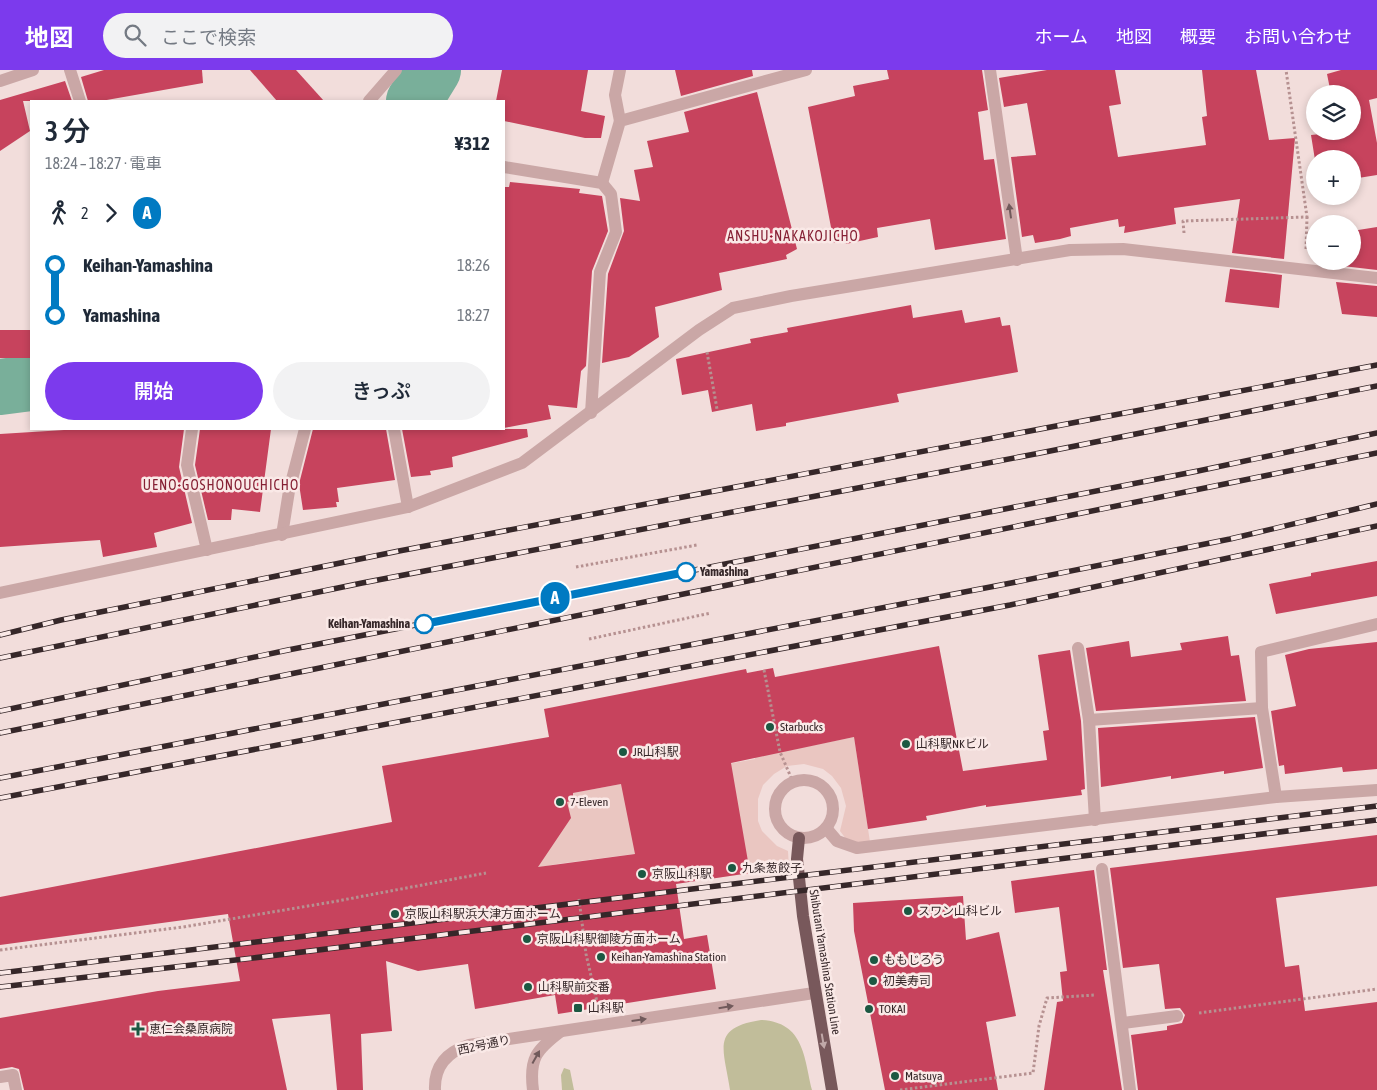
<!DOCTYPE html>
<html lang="ja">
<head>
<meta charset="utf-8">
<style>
	:root { --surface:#fff; --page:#f2f2f3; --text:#1f2937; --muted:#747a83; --accent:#7c3aed }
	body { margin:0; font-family:"Asap Condensed","Noto Sans JP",sans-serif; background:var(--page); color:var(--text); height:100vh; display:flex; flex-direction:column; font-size:19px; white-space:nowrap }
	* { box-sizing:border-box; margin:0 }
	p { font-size:16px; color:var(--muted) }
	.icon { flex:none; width:28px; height:28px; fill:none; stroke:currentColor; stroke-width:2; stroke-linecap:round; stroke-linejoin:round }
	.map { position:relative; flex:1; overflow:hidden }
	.details { position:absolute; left:30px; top:30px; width:475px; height:330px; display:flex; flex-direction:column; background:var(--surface); border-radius:0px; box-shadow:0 2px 8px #0003 }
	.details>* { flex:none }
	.badge { padding:0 10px; border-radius:16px; font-size:18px; line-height:32px }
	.controls { position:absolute; left:1306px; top:15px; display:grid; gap:10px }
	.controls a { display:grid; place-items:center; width:55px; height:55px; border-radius:50%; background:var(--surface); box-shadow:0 2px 8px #0003; font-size:25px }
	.map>.badge { position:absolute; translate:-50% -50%; box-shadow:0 0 0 2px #fff }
	.legs { display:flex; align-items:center; gap:8px; height:55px; padding:0 15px; font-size:16px }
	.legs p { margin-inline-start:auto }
	.overview { display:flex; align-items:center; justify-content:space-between; height:85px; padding:0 15px }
	h1 { font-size:28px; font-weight:600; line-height:38px }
	.button { display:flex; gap:10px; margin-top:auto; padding:10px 15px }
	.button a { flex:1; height:58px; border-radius:30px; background:var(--accent); color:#fff; font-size:20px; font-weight:600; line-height:58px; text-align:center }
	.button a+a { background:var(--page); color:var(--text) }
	ul { padding:0 15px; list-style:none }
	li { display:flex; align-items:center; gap:18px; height:50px; font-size:19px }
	li i { display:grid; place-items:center; width:8px; height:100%; margin:0 6px; background:currentColor }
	li i::after { content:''; width:12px; height:12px; margin:-6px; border:4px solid; border-radius:50%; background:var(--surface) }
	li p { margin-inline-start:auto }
	li:first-child i { background:linear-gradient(#0000 50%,currentColor 0) }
	li:last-child i { background:linear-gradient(currentColor 50%,#0000 0) }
	header { display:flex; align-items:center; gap:30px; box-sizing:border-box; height:70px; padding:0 25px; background:var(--accent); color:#fff }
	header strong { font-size:24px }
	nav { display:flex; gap:28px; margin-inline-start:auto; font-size:18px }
	.search { width:350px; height:45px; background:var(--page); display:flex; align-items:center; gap:12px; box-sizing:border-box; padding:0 18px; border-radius:28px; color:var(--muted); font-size:19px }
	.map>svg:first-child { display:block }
	.green { fill:#c1bd9a }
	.plaza { fill:#eac6c1 }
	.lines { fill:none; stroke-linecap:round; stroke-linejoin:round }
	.river { stroke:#79af9a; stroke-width:56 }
	.building { fill:#c7435d; fill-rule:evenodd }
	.path { stroke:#b69191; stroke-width:3; stroke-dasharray:2.5 2.5; stroke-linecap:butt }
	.minor { stroke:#caa7a6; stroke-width:12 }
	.major { stroke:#78585b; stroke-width:12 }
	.rail-casing { stroke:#362729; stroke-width:5.5 }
	.rail { stroke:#fae9e7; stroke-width:4; stroke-dasharray:11; stroke-linecap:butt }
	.oneway { fill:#715a5b }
	.oneway2 { fill:#c0a8a8 }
	.line-1-casing { stroke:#fff; stroke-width:11 }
	.line-1 { stroke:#007ac2; stroke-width:8 }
	.stop-1-dot { fill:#fff; stroke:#007ac2; stroke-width:2.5 }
	.poi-dot { fill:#1c5842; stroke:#fae9e7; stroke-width:2 }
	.labels { text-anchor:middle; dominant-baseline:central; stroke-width:5; stroke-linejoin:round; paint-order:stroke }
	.stop-label { font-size:12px; font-weight:bold; fill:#362729; stroke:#fae9e7; text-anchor:start }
	.poi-label { font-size:12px; fill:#362729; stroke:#fae9e7; text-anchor:start }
	.street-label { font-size:12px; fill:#362729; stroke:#fae9e7 }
	.neighbourhood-label { font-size:14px; letter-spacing:1px; fill:#862034; stroke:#fae9e7 }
</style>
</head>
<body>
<header>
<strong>地図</strong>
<div class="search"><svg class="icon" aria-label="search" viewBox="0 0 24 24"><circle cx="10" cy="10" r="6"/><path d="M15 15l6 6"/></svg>ここで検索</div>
<nav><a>ホーム</a><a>地図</a><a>概要</a><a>お問い合わせ</a></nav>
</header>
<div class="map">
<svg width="1377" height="1020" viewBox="0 0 1377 1020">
	<rect width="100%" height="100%" fill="#f2dddb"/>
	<g class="green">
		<path d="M 761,950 C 804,952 804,987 812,1020 L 730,1020 C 724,979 710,958 761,950 Z"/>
		<path d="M 564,998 L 570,1000 L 574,1020 L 562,1020 L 561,1005 Z"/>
	</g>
	<path class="plaza" d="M 854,667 L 870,772 L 852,774 L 846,769 L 840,761 L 846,736 L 841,718 L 832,706 L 823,699 L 804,694 L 787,696 L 774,704 L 763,715 L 758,729 L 758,751 L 762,761 L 777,776 L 788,781 L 789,798 L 715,808 L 672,779 L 557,794 L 486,808 L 567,732 L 573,723 L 755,689 L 755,687 Z"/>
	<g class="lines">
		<g class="river">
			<path d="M 414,31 L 433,0"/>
			<path d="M 0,317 L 31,313"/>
		</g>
	</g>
	<g class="building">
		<path d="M 104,0 L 202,0 L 203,13 L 101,31 L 88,31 L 81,7 Z"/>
		<path d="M 250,0 L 296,0 L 324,31 L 277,31 Z"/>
		<path d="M 502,0 L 588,0 L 581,41 L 605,46 L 601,68 L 585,68 L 504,51 L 504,31 L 496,31 Z"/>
		<path d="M 675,0 L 752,0 L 753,6 L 681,26 Z"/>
		<path d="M 887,0 L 982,0 L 988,40 L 978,42 L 984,90 L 994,89 L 1006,169 L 935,180 L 930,149 L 877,158 L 878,167 L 846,174 L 845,171 L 834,173 L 808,37 L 855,26 L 853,16 L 889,9 Z"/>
		<path d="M 1047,0 L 1115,0 L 1121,34 L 1109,36 L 1118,87 L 1206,75 L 1202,47 L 1207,46 L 1202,0 L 1256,0 L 1269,70 L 1295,68 L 1284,189 L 1232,183 L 1240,129 L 1174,138 L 1176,154 L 1124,163 L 1125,156 L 1119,157 L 1118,149 L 1070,158 L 1071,166 L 1060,169 L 1035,173 L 1033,165 L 1022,167 L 1011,87 L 1036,85 L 1027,33 L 1004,37 L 999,8 Z"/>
		<path d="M 1341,0 L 1377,0 L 1377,28 L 1369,30 L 1377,73 L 1377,105 L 1352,109 L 1352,89 L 1315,90 L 1311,65 L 1352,61 L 1352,24 L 1331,24 L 1327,4 Z"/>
		<path d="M 65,11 L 72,31 L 23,31 L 30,61 L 0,81 L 0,30 Z"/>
		<path d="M 757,22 L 797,179 L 786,185 L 787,189 L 719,203 L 722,220 L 655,237 L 659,267 L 629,287 L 602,293 L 608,204 L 624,161 L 620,128 L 640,131 L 634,100 L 653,97 L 647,71 L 689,62 L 684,42 Z"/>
		<path d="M 510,112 L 580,119 L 579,123 L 602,126 L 608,161 L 592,201 L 586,296 L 581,301 L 577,338 L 548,335 L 551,349 L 504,358 L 504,117 L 509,117 Z"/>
		<path d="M 1377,157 L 1377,200 L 1334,195 L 1333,191 L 1352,191 L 1352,161 Z"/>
		<path d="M 1230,199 L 1282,205 L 1279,238 L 1225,232 Z"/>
		<path d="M 1336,212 L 1377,216 L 1377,247 L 1342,244 Z"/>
		<path d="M 911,235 L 913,248 L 962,240 L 965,253 L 1000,247 L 1002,256 L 1010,255 L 1018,302 L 897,324 L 899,332 L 786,353 L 786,356 L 756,361 L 752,334 L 712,342 L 708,320 L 682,325 L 676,289 L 751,273 L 750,269 L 788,262 L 787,258 Z"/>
		<rect x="0" y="260" width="31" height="28"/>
		<path d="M 80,359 L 184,359 L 179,397 L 192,453 L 154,463 L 157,477 L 103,487 L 100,470 L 0,477 L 0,364 Z"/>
		<path d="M 200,359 L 271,359 L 260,442 L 232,439 L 231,450 L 208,450 L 195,395 Z"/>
		<path d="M 313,359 L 386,359 L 395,410 L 337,418 L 339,432 L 336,432 L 337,437 L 303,440 L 299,414 Z"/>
		<path d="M 402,359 L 527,359 L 528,367 L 452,387 L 453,397 L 430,401 L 431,405 L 411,407 Z"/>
		<path d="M 1377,491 L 1377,526 L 1276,544 L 1269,514 L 1311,506 L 1311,503 Z"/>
		<path d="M 1228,566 L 1231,586 L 1239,585 L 1246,631 L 1096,641 L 1086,578 L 1129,571 L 1131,587 L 1182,580 L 1180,573 Z"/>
		<path d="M 1377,572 L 1377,699 L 1343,702 L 1342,697 L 1285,704 L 1284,695 L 1279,696 L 1271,641 L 1296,636 L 1285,585 L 1309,579 Z"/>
		<path d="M 939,576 L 963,701 L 1047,690 L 1043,661 L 1049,660 L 1038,585 L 1070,580 L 1081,651 L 1085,719 L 1081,720 L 1082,725 L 986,737 L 986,735 L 926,746 L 927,750 L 868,759 L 854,667 L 731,693 L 750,803 L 676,814 L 684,869 L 707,865 L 716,919 L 558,944 L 555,925 L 475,939 L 468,894 L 418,901 L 386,891 L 392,961 L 361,964 L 363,1020 L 337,1020 L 330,944 L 272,949 L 287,1020 L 24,1020 L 19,999 L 12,997 L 0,999 L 0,948 L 158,921 L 240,911 L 228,844 L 0,875 L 0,827 L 392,752 L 382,696 L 549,667 L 544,639 L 746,599 L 747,603 L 773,598 L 775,607 ZM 621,714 L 635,784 L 538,797 L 571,748 L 567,732 L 573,730 L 573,723 Z"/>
		<path d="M 1255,647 L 1263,698 L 1224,704 L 1224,701 L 1171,709 L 1171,706 L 1101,717 L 1098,658 Z"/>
		<path d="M 1377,765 L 1377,816 L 1276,828 L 1285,897 L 1299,895 L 1305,941 L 1377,932 L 1377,1020 L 1138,1020 L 1131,965 L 1167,960 L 1167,956 L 1182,953 L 1185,945 L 1180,938 L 1165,939 L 1159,894 L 1123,898 L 1110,798 Z"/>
		<path d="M 1094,800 L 1107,900 L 1103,900 L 1122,1020 L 1044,1020 L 1057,932 L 1063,931 L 1060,902 L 1067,901 L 1059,837 L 1015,843 L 1011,811 Z"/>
		<path d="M 963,826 L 966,870 L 999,862 L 1016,946 L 986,952 L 998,1020 L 885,1020 L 854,861 L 853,833 Z"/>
	</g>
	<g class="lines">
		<g class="path">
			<path d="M 1184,163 L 1183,151 L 1307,147 L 1286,0"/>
			<path d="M 1306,179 L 1307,147"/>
			<path d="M 707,282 L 717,339"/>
			<path d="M 576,497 L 697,475"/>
			<path d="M 589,569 L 711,543"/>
			<path d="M 764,600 L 780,682 L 793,712"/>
			<path d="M 579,829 L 586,884 L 597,932"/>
			<path d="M 0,880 L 183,857 L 332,832 L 486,803"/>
			<path d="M 1199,943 L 1377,919"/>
			<path d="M 900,1020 L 1033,1003 L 1039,956 L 1047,928 L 1095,925"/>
		</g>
		<g class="minor">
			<path d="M 70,0 L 80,31"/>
			<path d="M 990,0 L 1017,190"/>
			<path d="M 0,11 L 33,0"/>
			<path d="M 369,31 L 396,0"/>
			<path d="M 620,51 L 615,25 L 620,0"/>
			<path d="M 504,97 L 602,113 L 611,124 L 616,162 L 600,202 L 591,343"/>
			<path d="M 602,113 L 620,51 L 806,0"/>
			<path d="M 192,359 L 187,395 L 207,480"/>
			<path d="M 394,359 L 408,437"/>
			<path d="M 282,465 L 289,421 L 305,359"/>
			<path d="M 0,523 L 408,437 L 522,393 L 699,260 L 733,238 L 791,226 L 1070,180 L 1123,179 L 1377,208"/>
			<path d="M 1078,578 L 1089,650 L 1095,750"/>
			<path d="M 1089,650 L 1262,638"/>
			<circle cx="804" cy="739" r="29"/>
			<path d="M 1276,727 L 1262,638 L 1261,582 L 1377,554"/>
			<path d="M 826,758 L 837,771 L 857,778 L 1276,727 L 1377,720"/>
			<path d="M 1102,799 L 1130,1020"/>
			<path d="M 1123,953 L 1177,946"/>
			<path d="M 0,1007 L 13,1005 L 16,1020"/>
			<path d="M 435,1020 C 434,996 447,982 469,975 L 814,923"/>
			<path d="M 533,1020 C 529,989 536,980 560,962"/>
		</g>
		<path class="major" d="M 799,768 L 797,789 L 803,846 L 832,1020"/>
		<g class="rail-casing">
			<g id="rail">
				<path d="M 0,565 L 61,550 L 399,481 L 1377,295"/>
				<path d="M 0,588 L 362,513 L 1035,384 L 1377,316"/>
				<path d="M 0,641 L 288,580 L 1198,401 L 1377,363"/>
				<path d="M 0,663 L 1377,383"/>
				<path d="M 0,708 L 1011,513 L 1230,469 L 1377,434"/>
				<path d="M 0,728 L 1010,535 L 1377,456"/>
				<path d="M 0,903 L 1377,736"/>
				<path d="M 0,917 L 253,888 L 1377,750"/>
			</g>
		</g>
		<use href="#rail" class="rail"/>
	</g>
	<defs><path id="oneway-solid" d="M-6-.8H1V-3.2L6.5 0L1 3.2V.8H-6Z" transform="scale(1.25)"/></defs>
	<g class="oneway">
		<use href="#oneway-solid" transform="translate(1010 141) rotate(-98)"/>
		<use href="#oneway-solid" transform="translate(726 937) rotate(-9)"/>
		<use href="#oneway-solid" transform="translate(639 950) rotate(-8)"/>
		<use href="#oneway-solid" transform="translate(536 987) rotate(-61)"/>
	</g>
	<use class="oneway2" href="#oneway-solid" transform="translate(823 971) rotate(80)"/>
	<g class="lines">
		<g class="line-1-casing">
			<path id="line-1" d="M 424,554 L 686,502"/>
		</g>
		<use href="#line-1" class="line-1"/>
	</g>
	<g class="stop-1-dot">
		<circle cx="686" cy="502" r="9"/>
		<circle cx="424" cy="554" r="9"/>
	</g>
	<g class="poi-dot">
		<circle cx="770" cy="657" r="5"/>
		<circle cx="906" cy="674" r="5"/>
		<circle cx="623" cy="682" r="5"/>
		<circle cx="560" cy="732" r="5"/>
		<circle cx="732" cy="798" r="5"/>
		<circle cx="642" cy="804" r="5"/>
		<circle cx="908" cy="841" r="5"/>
		<circle cx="395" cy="844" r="5"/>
		<circle cx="527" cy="869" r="5"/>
		<circle cx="601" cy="887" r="5"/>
		<circle cx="874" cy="890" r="5"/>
		<circle cx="873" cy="911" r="5"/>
		<circle cx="528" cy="917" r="5"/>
		<rect x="573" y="933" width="10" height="10" rx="2.5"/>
		<circle cx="869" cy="939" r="5"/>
		<path d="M135.5 951.5h5v5h5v5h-5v5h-5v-5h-5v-5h5z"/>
		<circle cx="895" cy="1006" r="5"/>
	</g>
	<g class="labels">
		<g class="stop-label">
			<text x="700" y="502">Yamashina</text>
			<text x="410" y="554" text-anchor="end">Keihan-Yamashina</text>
		</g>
		<g class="poi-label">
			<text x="780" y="657">Starbucks</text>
			<text x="916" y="674">山科駅NKビル</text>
			<text x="633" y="682">JR山科駅</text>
			<text x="570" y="732">7-Eleven</text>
			<text x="742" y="798">九条葱餃子</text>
			<text x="652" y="804">京阪山科駅</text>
			<text x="918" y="841">スワン山科ビル</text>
			<text x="405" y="844">京阪山科駅浜大津方面ホーム</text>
			<text x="537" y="869">京阪山科駅御陵方面ホーム</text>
			<text x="611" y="887">Keihan-Yamashina Station</text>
			<text x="884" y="890">ももじろう</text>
			<text x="883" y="911">初美寿司</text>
			<text x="538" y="917">山科駅前交番</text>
			<text x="588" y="938">山科駅</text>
			<text x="879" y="939">TOKAI</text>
			<text x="149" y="959">恵仁会桑原病院</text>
			<text x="905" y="1006">Matsuya</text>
		</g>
		<g class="street-label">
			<text transform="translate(825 892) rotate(81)">Shibutani Yamashina Station Line</text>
			<text transform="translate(484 975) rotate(-12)">西2号通り</text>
		</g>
		<g class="neighbourhood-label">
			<text x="793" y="166">ANSHU-NAKAKOJICHO</text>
			<text x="221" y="415">UENO-GOSHONOUCHICHO</text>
		</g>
	</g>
</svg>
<div class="controls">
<a><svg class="icon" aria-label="layers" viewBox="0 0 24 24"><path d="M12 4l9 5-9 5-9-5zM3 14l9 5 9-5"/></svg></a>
<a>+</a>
<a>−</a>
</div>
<b class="badge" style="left:555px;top:528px;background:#007ac2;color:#fff">A</b>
<section class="details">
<div class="overview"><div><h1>3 分</h1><p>18:24 – 18:27 · 電車</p></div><b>¥312</b></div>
<div class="legs"><svg class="icon" aria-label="walk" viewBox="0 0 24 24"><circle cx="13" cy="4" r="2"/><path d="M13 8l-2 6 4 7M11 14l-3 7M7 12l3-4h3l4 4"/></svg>2<svg class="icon" aria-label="forward" viewBox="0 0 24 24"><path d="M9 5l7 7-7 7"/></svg><b class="badge" style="background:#007ac2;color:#fff">A</b></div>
<ul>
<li><i style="color:#007ac2"></i><b>Keihan-Yamashina</b><p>18:26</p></li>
<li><i style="color:#007ac2"></i><b>Yamashina</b><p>18:27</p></li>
</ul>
<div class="button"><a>開始</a><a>きっぷ</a></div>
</section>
</div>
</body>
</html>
